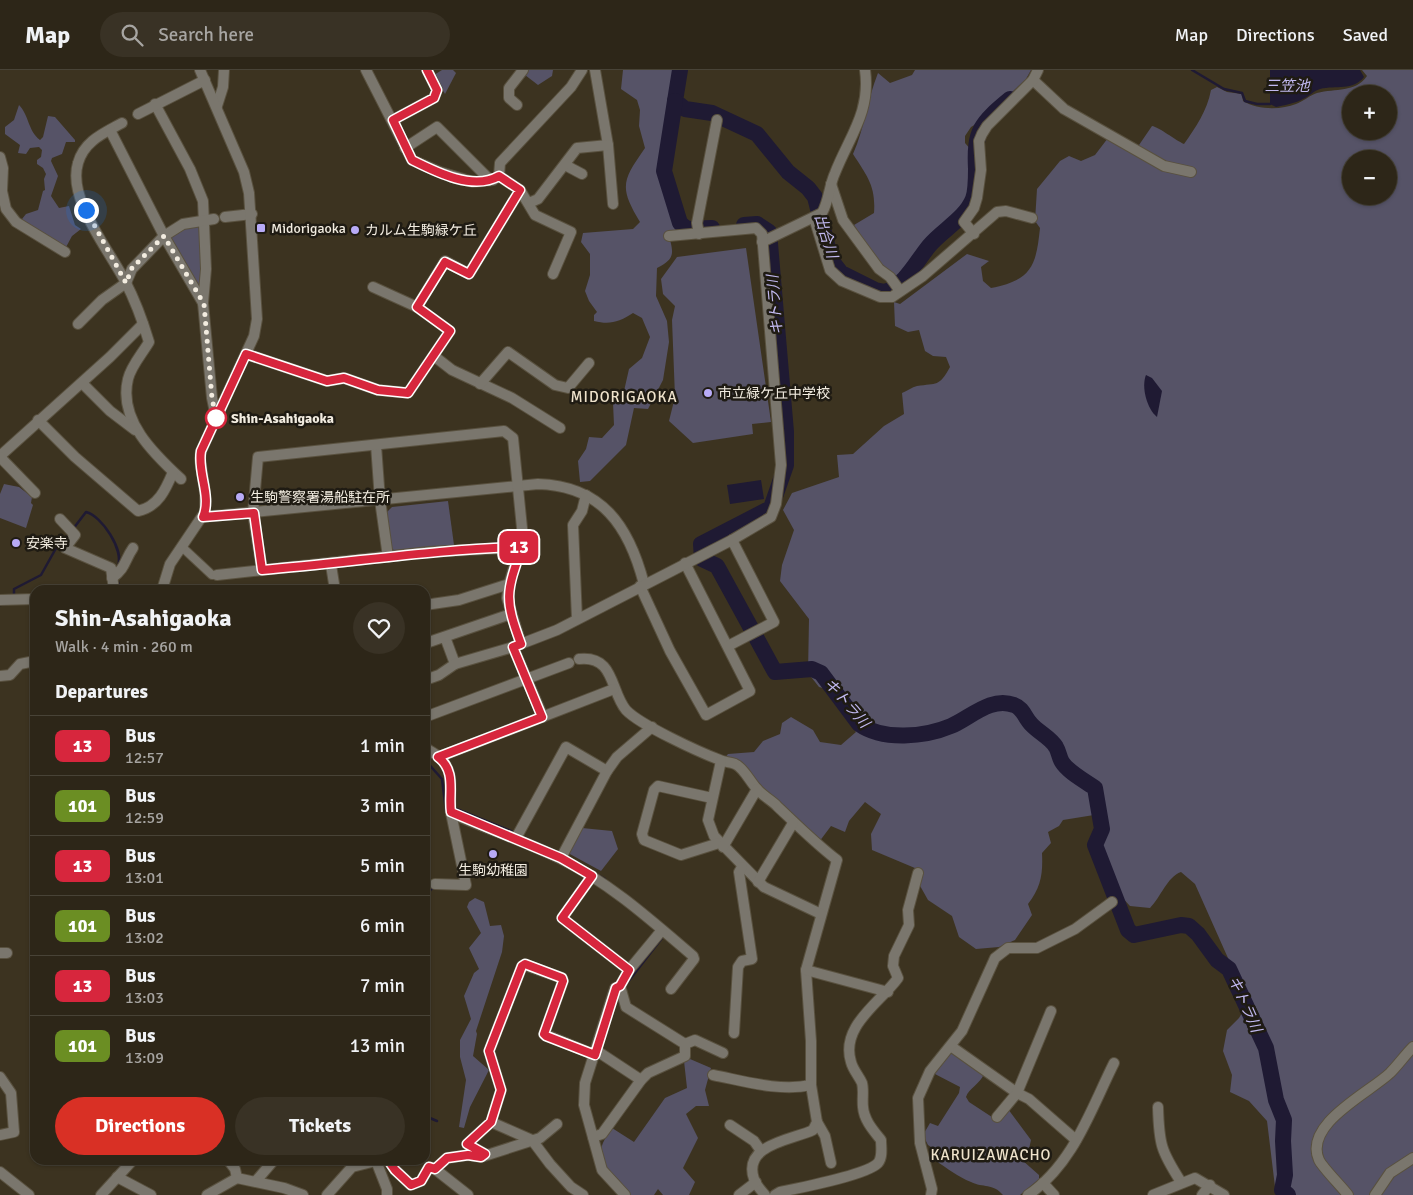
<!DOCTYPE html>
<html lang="en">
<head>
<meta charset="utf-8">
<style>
	:root { --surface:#2d2618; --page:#393225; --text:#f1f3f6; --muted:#a7a5a2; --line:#484337; --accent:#d93025 }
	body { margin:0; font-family:Signika,"Noto Sans JP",sans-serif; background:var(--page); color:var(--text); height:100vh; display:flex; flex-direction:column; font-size:19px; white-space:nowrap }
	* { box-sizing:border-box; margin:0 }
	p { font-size:16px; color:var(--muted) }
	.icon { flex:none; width:28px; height:28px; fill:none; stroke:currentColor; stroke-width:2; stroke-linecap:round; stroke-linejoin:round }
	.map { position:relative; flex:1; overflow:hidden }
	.details { position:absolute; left:30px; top:515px; width:400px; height:580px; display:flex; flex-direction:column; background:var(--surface); border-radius:15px; box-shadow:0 1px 4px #0004,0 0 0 1px var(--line) }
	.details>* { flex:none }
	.badge { padding:0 10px; border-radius:8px; font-size:18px; line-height:32px }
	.buttons { position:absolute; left:1342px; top:15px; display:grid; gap:10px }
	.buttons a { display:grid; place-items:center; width:55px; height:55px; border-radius:50%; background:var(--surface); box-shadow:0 1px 4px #0004,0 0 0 1px var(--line); font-size:25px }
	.you { position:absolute; width:25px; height:25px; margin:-12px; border:4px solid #fff; border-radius:50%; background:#1a73e8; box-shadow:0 0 0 8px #1a73e833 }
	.map>.badge { position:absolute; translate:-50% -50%; box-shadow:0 0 0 2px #fff }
	h2 { padding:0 25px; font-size:19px; line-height:45px }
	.round { display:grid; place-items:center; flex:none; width:52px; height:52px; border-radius:26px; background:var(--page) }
	.head { display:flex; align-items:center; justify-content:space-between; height:85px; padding:0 25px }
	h1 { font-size:24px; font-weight:800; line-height:38px }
	.cta { display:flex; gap:10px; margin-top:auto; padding:10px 25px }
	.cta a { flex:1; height:58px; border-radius:30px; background:var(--accent); color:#fff; font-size:20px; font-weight:800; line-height:58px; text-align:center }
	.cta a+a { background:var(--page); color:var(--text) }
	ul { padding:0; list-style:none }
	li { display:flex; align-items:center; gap:15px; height:60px; padding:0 25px; border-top:1px solid var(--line) }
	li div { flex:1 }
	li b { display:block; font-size:19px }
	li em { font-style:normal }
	li .badge { min-width:55px; font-weight:700; text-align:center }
	header { display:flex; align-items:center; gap:30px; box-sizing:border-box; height:70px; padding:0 25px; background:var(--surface); border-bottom:1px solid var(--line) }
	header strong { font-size:24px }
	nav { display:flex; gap:28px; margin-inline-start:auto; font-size:18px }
	.search { width:350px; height:45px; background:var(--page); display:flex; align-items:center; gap:12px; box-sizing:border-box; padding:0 18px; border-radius:28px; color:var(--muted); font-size:19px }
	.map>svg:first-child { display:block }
	.green { fill:#565367; fill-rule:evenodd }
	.water { fill:#1f1a33 }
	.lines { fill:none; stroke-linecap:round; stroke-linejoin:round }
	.stream { stroke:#1f1a33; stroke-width:2.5 }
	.river { stroke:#1f1a33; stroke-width:16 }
	.pedestrian-casing { stroke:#59513f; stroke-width:10 }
	.minor-casing { stroke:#59513f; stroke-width:12 }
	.tertiary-casing { stroke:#59513f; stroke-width:12 }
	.pedestrian { stroke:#7a766d; stroke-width:8 }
	.minor { stroke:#7a766d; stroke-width:10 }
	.tertiary { stroke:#7a766d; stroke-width:10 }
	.line-casing { stroke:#fff; stroke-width:11 }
	.line { stroke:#d7263d; stroke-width:8 }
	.walk { stroke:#f2ece0; stroke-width:5; stroke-dasharray:0 9 }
	.poi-dot { fill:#b8abf7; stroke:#1f1b13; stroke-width:2 }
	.stop-dot { fill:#fff; stroke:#d7263d; stroke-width:2.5 }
	.labels { text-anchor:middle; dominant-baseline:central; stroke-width:5; stroke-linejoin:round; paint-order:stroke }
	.poi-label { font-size:14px; fill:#f2ece0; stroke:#1f1b13; text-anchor:start }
	.stop-label { font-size:14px; font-weight:bold; fill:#f2ece0; stroke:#1f1b13; text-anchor:start }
	.water-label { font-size:15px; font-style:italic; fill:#c0b8ef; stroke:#1f1b13 }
	.neighbourhood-label { font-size:15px; letter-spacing:1px; fill:#efe3cc; stroke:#1f1b13 }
</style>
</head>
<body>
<header>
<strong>Map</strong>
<div class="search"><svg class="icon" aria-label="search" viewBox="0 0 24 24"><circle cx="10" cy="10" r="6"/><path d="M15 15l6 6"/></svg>Search here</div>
<nav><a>Map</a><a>Directions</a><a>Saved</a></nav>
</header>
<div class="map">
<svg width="1413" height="1125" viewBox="0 0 1413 1125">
	<rect width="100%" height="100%" fill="#3c3320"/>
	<g class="green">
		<path d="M 442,0 L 453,0 L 456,3 L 445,24 L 434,5 Z"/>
		<path d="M 528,0 L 553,0 L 552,6 L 538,15 L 525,5 Z"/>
		<path d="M 623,0 L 677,0 L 661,99 L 679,162 L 668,162 C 673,182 677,188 657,198 L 656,226 L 667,251 L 669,272 L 663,310 L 648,339 L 634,338 L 626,375 L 590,411 L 580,412 L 578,391 L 586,379 L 589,367 L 602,368 L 614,355 L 613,333 L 624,321 L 629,299 L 642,288 L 650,267 L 642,248 L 633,243 C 619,252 610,255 594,251 L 594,245 L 597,242 L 589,231 L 585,221 L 590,205 L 590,184 L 581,172 L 583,163 L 633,159 L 640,152 C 619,117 622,111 645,78 L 639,56 L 640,40 L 637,30 L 621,19 Z"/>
		<path d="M 915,0 L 1031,0 L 1026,9 L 981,51 L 971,57 L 965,66 L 965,73 L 972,81 L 971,126 L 963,140 L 937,164 L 898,211 L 883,199 L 854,155 L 874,143 C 876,116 867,106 853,84 C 865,57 867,30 878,3 L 890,13 L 912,5 Z"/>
		<path d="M 1362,0 L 1413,0 L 1413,1125 L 1276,1125 L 1267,1051 L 1249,1031 L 1230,1022 L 1232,1005 L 1223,981 L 1227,960 L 1239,948 L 1248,933 L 1195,814 L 1181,802 C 1167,807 1161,827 1150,838 L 1130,836 L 1118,823 L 1098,775 L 1106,751 L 1094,745 L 1063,750 L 1059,756 L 1048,762 L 1051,773 L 1042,783 C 1043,804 1041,817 1028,834 L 1032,845 L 1015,870 L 999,877 L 976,879 L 959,867 L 952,846 L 928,830 L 919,814 L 922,801 L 872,780 L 871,764 L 881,744 L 865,732 L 849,751 L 845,762 L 831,756 L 819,772 L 724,689 L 728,684 L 754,682 L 763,671 L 780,664 L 782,653 L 791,647 L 813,660 L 820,672 L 841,675 L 856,662 L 830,620 L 819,617 L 808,603 L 809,549 L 780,511 L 782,495 L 794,460 L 783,440 L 792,423 L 839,407 L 837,385 L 853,384 L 884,356 L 904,344 L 902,323 C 907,321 912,317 917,316 C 937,313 939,317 950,297 L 946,287 L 933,286 L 925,281 L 919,260 L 908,262 L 895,256 L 894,232 L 900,234 L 967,184 L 989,191 L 981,197 L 983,211 L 991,218 C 1032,210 1036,196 1040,158 L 1035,151 L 1037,119 L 1060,91 L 1069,86 L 1081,91 L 1095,85 L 1108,68 L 1126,77 L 1139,75 L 1152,56 C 1159,57 1175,70 1184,74 C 1196,57 1207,41 1211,20 L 1217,17 L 1227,22 L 1242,24 L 1243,31 C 1258,40 1281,40 1296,34 C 1304,31 1310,25 1317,23 C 1336,18 1355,23 1367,6 ZM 1351,24 L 1389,24 L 1389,61 L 1351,61 ZM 1351,89 L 1389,89 L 1389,126 L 1351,126 Z"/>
		<path d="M 19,35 C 29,45 28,61 40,70 L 43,67 L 48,46 L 55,47 L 75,70 L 75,72 L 66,72 L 62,84 L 52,88 L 51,91 L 58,106 L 51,126 L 59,138 L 69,136 L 75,155 L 81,159 L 72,166 L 65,179 L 24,153 L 22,149 L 26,144 L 38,140 L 43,121 L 45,120 L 44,109 L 46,104 L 43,98 L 37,94 L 37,90 L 41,87 L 42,80 L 39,77 L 30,78 L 26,84 L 18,83 L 20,75 L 5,64 L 5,57 L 14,50 Z"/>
		<path d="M 199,155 L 204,210 L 198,215 L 171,169 L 171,166 L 185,157 Z"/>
		<path d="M 746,178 L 771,352 L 752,354 L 753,364 L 693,373 L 669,351 L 675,327 L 672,250 L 675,236 L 663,224 L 661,209 L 677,187 Z"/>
		<path d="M 4,414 L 19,417 L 32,427 L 31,433 L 33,435 L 26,458 L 0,448 L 0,424 Z"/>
		<path d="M 448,431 L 454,475 L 395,481 L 391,478 L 387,442 L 392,437 Z"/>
		<path d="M 582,758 L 612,761 L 618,779 L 601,801 L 568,783 Z"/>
		<path d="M 475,828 L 484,832 L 490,856 L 501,855 L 504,866 L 502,882 L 476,961 L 477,964 L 473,986 L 489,1000 L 470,1037 L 464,1058 L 459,1057 L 466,1010 L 460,987 L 460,970 L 471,949 L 464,926 L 474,903 L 479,899 L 469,878 L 481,863 L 467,837 L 469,832 Z"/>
		<path d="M 953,982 L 984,1004 C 980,1014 969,1018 966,1027 L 969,1032 L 998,1051 L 1008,1039 L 1031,1070 L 1029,1079 L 1021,1083 L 1022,1090 L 1039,1105 L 1039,1109 L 1020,1125 L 1003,1125 C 993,1113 983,1118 971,1112 C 958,1107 947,1098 936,1091 L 934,1079 L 928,1075 L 923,1065 L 930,1053 L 938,1056 L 959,1023 L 960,1017 L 933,1003 L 950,983 Z"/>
		<path d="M 690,989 L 711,998 L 705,1020 L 709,1036 L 696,1036 L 686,1044 L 698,1068 L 683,1098 L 695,1112 L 689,1125 L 663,1125 L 658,1119 L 654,1125 L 630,1125 C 616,1098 584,1095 612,1058 L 634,1072 L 665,1028 L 687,1018 L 684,991 Z"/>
	</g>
	<g class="water">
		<path d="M 1270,0 L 1360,0 L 1364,7 C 1353,21 1336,15 1320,19 C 1313,21 1310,26 1303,29 C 1296,33 1285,35 1276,37 L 1270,34 Z"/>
		<path d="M 1146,305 L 1152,308 L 1162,321 L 1157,347 C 1147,339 1141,317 1146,305 Z"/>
		<path d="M 761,410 L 764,429 L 730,434 L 727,415 Z"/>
	</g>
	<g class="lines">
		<g class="stream">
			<path d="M 1192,0 L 1224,19 L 1242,23 L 1245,31 L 1257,34 L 1270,34"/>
			<path d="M 73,459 L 86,442 C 102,446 124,480 118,496"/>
			<path d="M 118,512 L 120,520"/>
			<path d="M 14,526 L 14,519 L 41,505 L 55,480 L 70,463"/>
			<path d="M 0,535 L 7,534"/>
			<path d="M 425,690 L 442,709 L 446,741"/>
			<path d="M 454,738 L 516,763"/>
			<path d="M 521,766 L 555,781"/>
			<path d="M 564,785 L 605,809"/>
			<path d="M 425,829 L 431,819 L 435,818"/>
			<path d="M 639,835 L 668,859"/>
			<path d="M 624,917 L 662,868"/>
			<path d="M 425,1046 L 437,1051"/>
		</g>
		<g class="river">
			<path d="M 680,0 L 675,31 L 685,39 L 712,43 L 757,64 L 788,102 L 808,118 L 815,127 L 831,190 L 841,203 L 875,220 L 885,222 C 905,215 916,192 929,176 C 942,160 965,149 973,129 C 976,121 976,108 976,99 C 974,60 981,53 1010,29"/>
			<path d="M 675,31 L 664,101 L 680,153 L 687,159 L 712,158"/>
			<path d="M 744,155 L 757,154 L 769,162 L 786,362 L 786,395 L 771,438 L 701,474 L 702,489 L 717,496 L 775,602 L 812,599 L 821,603 L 859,654 C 883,671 925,667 951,656 C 970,648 991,626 1014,635 C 1023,638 1025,648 1031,654 C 1038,662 1051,668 1056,677 C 1059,682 1059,687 1062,692 C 1068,702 1085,711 1095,718 L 1102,759 L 1095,775 L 1128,860 L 1134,865 L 1181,855 L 1189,856 L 1198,864 L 1217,890 L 1229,899 L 1266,978 L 1276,1030 L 1284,1050 L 1283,1071 L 1285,1105 L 1282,1120 L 1288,1125"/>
		</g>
		<g class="pedestrian-casing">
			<path id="pedestrian" d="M 182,477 L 212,505 L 217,505"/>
		</g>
		<g class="minor-casing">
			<g id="minor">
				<path d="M 366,0 L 412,90 L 440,102 L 473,112 L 493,110 L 499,106"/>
				<path d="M 595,0 L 608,75 L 613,134"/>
				<path d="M 1033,10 L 1064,39 L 1164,96 L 1191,102"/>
				<path d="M 155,34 L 190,99 L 203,131 L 206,199 L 203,233 L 212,328 L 216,347"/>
				<path d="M 517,35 L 509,28 L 509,18 L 523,0"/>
				<path d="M 217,36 L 223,17 L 224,0"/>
				<path d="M 138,44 L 205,10"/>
				<path d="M 393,50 L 434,28 L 437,20 L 427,0"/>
				<path d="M 122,53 C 104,63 84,71 78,93 C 67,129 109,180 125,211 C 135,230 143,252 149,272 C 142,284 131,296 128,309 C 118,350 154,384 181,409"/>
				<path d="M 110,60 L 164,166 L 203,233"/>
				<path d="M 405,78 L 437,57 L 490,110"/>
				<path d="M 0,87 L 3,98 L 2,121 L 6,139 L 16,152 L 65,182"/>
				<path d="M 565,95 L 582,104"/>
				<path d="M 499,106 L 520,120 L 535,145 L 571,162 L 553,204"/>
				<path d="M 499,106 L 500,93 L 571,17 L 582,0"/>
				<path d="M 831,114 L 843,150 L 879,199 L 890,207 L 900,221"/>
				<path d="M 529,133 L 538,129 L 577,78 L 608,75"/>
				<path d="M 225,147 L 252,144"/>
				<path d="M 814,148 L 830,200 L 842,211 L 880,227 L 892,227 L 923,206 L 997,142 L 1006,141 L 1032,148"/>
				<path d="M 699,164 L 697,153 L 717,50"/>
				<path d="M 974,164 L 964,152 L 974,138 L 977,128 L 981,100 L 979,71 L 982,64 L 987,56 L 1033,10 L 1038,0"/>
				<path d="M 762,172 L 822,143 C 829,131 829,116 835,103 C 849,67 871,42 865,0"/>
				<path d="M 417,237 L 445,191 L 469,204 L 520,120"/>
				<path d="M 78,254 L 102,230 L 126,213 L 132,199 L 164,166 L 183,154 L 214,149"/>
				<path d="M 246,284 L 327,311 L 344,308 L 378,320 L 408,323 L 450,261 L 417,237 L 373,217"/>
				<path d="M 434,286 L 452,300 L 512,328 L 560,358"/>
				<path d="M 82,313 L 110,341 L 135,360"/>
				<path d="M 480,314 L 508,282 L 555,315 L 568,318 L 589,293"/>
				<path d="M 38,350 L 75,387 L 138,441 C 158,437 166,419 173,402"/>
				<path d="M 376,375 L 380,430 L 388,487"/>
				<path d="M 0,386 L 110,287 L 143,254"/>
				<path d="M 0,387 L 35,423"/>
				<path d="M 203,447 L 538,414 C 602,416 629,456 644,514"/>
				<path d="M 60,449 L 75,465 L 65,478 L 111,498 L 114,520"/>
				<path d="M 331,495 L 335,520"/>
				<path d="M 262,500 L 253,443 L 258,387 L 504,361 L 513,368 L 523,468 L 509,514 L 507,528 L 521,574"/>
				<path d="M 217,505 L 429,482 L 522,477"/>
				<path d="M 112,508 C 126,498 124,491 133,478"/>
				<path d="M 640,516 L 670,581 L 706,645 L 750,621 L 685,493"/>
				<path d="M 0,530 L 35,529"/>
				<path d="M 425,535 L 459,530 L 509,514"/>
				<path d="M 577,549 L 573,455 L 582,441 L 586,425"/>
				<path d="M 445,567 L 455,594"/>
				<path d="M 429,572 L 511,544"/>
				<path d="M 728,576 L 774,552 L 732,470"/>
				<path d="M 579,589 C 615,585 610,621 626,640 C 640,655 699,682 720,690 C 724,692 730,692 735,694 C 744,698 750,712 757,719 C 763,726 771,730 777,736 C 797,755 815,773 837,790 L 806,900 L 811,971 L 811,1015 L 817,1052 L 813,1060 C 793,1070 742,1074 754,1109 C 755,1114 761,1120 765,1125"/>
				<path d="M 0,606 L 10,605 L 20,594 L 35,591"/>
				<path d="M 425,610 L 439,605 L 455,594 L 513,577"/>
				<path d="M 425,647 L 569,593"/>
				<path d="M 543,647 L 513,577 L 557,560 L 732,470 L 771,447 L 776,434 L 781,395 L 762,164 L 756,158 L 669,166"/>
				<path d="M 425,677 C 430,682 437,684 441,689 C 456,704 448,724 451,743 C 487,759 525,771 561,789 C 610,813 652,851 693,886 L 694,889 L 671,919"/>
				<path d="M 439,687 L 614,619"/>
				<path d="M 721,691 L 708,750 L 714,766 L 764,817 L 821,844"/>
				<path d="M 712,728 L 658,716 L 654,720 L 642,764 L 644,770 L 681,785 L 719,773"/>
				<path d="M 516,768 L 566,677 L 607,701"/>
				<path d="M 723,777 L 757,719"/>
				<path d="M 561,788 L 607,701 L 617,687 L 652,657"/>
				<path d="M 592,806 L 562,848 L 629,900"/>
				<path d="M 758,812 L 793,753"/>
				<path d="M 435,814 L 466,815 L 451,743"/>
				<path d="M 0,883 L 7,883"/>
				<path d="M 806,900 L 888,922"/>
				<path d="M 734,963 L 738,897 L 742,891 L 752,889 L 739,802 L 742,797"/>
				<path d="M 685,974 L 695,970 L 723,983"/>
				<path d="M 952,977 L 1017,1023 L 1029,1029 L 1076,1070"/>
				<path d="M 597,981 L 641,1010"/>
				<path d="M 713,1005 C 744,1011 780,1022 811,1015"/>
				<path d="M 0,1007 L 11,1023 L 14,1062 L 0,1065"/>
				<path d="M 1158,1037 C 1159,1074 1161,1081 1181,1112"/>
				<path d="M 997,1047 L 1017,1023 L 1051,941"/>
				<path d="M 817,1052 L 825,1066 L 831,1093"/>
				<path d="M 730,1055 L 754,1071 L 761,1081"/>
				<path d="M 593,1067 L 602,1064 L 641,1010 L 648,1003 L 685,986 L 685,974 L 626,937 L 620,916"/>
				<path d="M 485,1084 L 467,1074 L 491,1052"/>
				<path d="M 228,1090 L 235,1099 L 237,1108"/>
				<path d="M 378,1090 L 376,1091 L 387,1119 L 387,1125"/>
				<path d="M 389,1090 L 395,1100 L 411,1115 L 421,1111 L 429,1097 L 435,1099 L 447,1088 L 468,1085 L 481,1087 L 540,1068 L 557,1054"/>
				<path d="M 435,1099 L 468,1125"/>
				<path d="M 0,1102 L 29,1125"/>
				<path d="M 117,1107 L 151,1125"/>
				<path d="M 256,1111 L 274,1090"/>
				<path d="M 1043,1113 L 1054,1125"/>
				<path d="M 207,1125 L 237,1108 L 284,1118 L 303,1125"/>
				<path d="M 327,1125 L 352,1097 L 376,1091"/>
				<path d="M 583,1125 L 571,1117 L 550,1094 L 532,1070 L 491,1052 L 501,1020 L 489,981 L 522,896 L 525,895 L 562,908 L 563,911 L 544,964 L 595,985"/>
				<path d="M 625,1125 L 602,1100 L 584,1035 L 585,1013 L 615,918 L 620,916 L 629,900 L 662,860"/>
				<path d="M 739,1125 L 756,1112"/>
				<path d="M 775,1125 L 780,1122 C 799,1118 867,1105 878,1093 C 883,1087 881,1077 881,1070 C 873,1060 864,1050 863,1037 C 862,1029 864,1020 862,1013 C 859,1006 853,1000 851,992 C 840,956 880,933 898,908 L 893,896 L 894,886 L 909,855 L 908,840 L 918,803"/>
				<path d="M 931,1125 L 932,1119 L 920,1073 L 918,1028 L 930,1001 L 962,961 L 995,888 L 1008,878 L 1037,878 L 1075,859 L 1112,832"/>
				<path d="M 1028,1125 C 1073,1095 1091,1039 1114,993"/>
				<path d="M 1153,1125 L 1195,1108 L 1224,1125"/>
				<path d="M 1202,1125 L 1210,1115"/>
				<path d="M 1348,1125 C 1342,1117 1322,1097 1319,1090 C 1303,1054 1369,1023 1390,1003 C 1398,995 1405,985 1413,977"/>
				<path d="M 1375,1125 L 1390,1103 L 1413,1088"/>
			</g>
		</g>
		<g class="tertiary-casing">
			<g id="tertiary">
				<path d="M 162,520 L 170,494 L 205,442 L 205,422 L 200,389 L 201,381 L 254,266 L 257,249 L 249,123 L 244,102 L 200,0"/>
				<path d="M 101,1125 L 133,1090"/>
			</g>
		</g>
		<use href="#pedestrian" class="pedestrian"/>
		<use href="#minor" class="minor"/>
		<use href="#tertiary" class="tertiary"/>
	</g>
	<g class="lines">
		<g class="line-casing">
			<path id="line" d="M 388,1090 L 395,1100 L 411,1115 L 421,1111 L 429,1097 L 435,1099 L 447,1088 L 468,1085 L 481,1087 L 485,1084 L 467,1074 L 491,1052 L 501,1020 L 489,981 L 522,896 L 525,894 L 562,908 L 563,911 L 544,964 L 546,966 L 595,985 L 616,918 L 620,916 L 629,900 L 562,848 L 592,806 L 561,788 L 451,742 C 448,724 457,701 438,687 L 542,647 L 513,577 L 521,574 C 504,528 506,523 522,477 C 435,479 349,493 262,500 L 254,443 L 203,447 C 212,426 197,403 201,381 L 246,284 L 327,311 L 344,308 L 378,320 L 408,323 L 450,261 L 417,237 L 445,192 L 469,204 L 520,120 L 499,106 C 473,121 436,102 412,90 L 393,50 L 434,28 L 437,20 L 427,0"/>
		</g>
		<use href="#line" class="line"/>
		<path class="walk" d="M 86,140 L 126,213 L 132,198 L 164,166 L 204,234 L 212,328 L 216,348"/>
	</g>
	<g class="poi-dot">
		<rect x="256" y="153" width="10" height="10" rx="2.5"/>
		<circle cx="355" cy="160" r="5"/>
		<circle cx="708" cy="323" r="5"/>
		<circle cx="240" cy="427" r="5"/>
		<circle cx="16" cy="473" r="5"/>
		<circle cx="493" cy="784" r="5"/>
	</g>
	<circle class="stop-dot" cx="216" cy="348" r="10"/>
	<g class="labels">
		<g class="poi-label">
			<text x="271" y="158">Midorigaoka</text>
			<text x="365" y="160">カルム生駒緑ケ丘</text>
			<text x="718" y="323">市立緑ケ丘中学校</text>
			<text x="250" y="427">生駒警察署湯船駐在所</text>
			<text x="26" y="473">安楽寺</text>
			<text x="493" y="800" text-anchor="middle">生駒幼稚園</text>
		</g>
		<g class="stop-label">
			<text x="231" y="348">Shin-Asahigaoka</text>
		</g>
		<g class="water-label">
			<text x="1287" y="16">三笠池</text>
			<text transform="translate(826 166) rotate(73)">出合川</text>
			<text transform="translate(775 235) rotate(-95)">キトラ川</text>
			<text transform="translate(847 633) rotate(49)">キトラ川</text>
			<text transform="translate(1245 934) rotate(66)">キトラ川</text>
		</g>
		<g class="neighbourhood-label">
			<text x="624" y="327">MIDORIGAOKA</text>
			<text x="991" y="1085">KARUIZAWACHO</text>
		</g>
	</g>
</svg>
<div class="buttons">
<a>+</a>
<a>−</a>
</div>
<div class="you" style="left:86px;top:140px"></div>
<b class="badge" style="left:519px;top:477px;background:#d7263d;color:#fff">13</b>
<section class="details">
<div class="head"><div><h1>Shin-Asahigaoka</h1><p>Walk · 4 min · 260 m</p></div><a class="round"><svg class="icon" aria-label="heart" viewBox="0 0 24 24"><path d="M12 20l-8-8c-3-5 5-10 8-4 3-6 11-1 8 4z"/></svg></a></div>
<h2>Departures</h2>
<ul>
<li><span class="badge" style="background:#d7263d;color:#fff">13</span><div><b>Bus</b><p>12:57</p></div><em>1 min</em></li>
<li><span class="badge" style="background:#6b8e23;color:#fff">101</span><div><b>Bus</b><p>12:59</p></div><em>3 min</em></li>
<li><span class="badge" style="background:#d7263d;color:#fff">13</span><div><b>Bus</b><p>13:01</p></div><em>5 min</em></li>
<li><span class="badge" style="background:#6b8e23;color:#fff">101</span><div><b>Bus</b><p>13:02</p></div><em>6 min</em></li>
<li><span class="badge" style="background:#d7263d;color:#fff">13</span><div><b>Bus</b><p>13:03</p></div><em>7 min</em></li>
<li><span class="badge" style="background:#6b8e23;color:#fff">101</span><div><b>Bus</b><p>13:09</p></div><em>13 min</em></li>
</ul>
<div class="cta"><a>Directions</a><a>Tickets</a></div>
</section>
</div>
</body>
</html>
